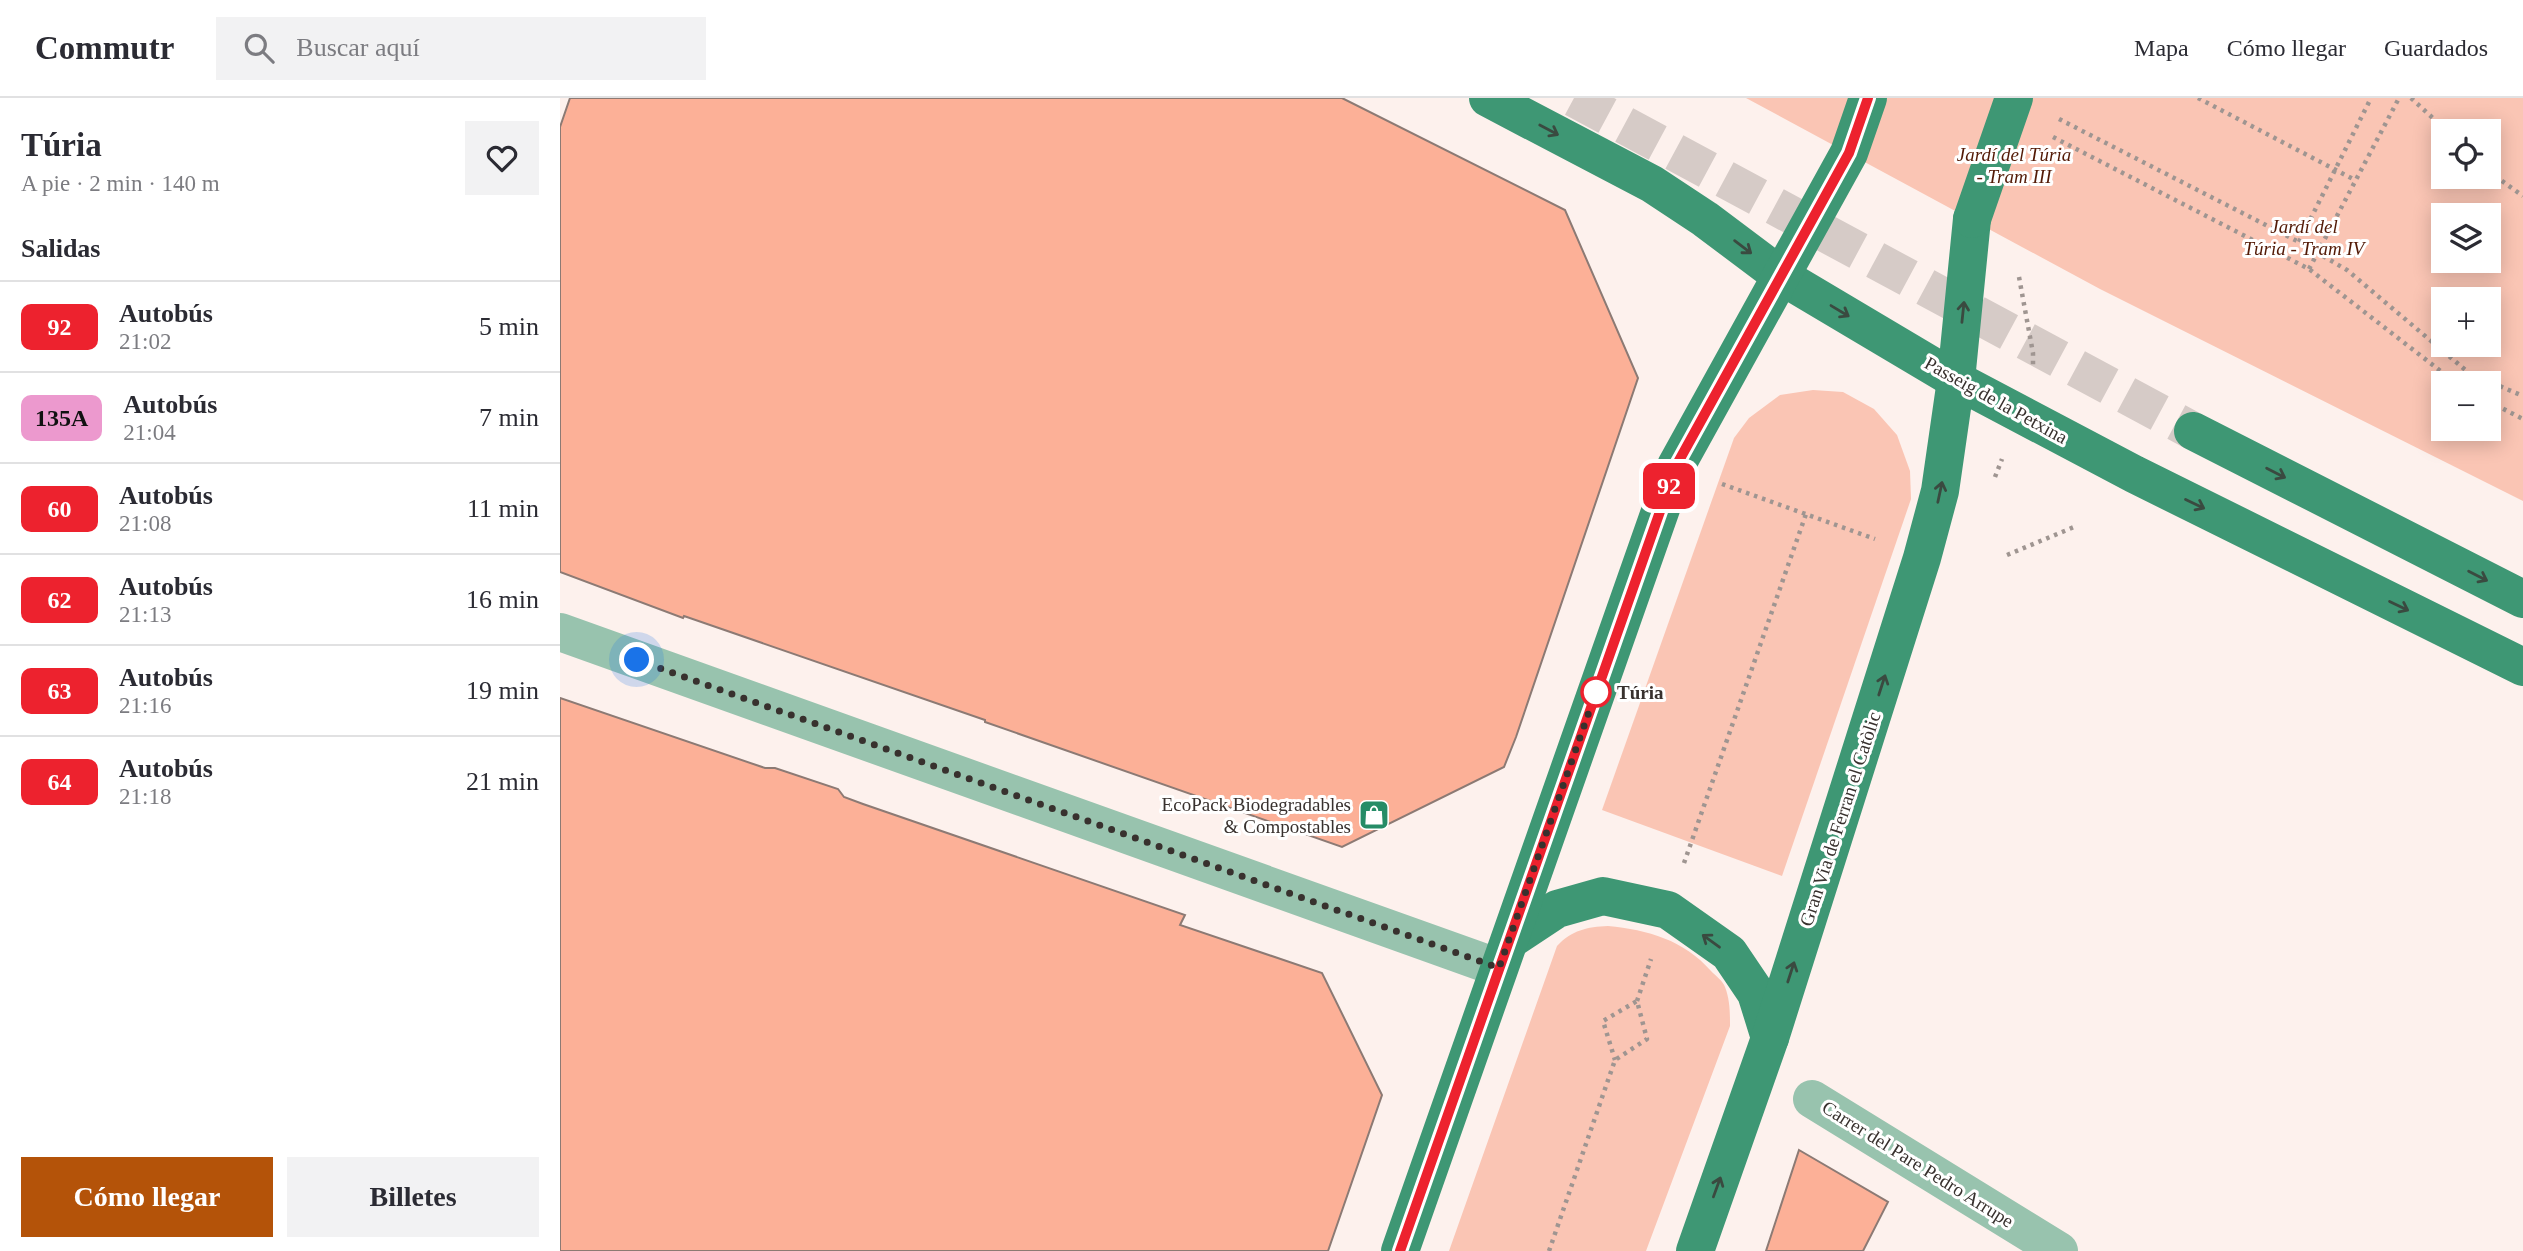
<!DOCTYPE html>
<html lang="es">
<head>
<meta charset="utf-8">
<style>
	:root { --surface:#fff; --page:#f2f2f3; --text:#2b2b33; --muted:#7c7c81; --line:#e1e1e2; --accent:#b45309 }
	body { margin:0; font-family:Georgia,serif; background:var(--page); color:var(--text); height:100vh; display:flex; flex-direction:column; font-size:26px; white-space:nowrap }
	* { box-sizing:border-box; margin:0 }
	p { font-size:23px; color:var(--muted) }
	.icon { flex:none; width:38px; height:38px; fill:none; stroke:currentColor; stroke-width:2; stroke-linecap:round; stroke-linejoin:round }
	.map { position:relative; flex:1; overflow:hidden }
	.panel { display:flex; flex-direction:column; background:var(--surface); width:560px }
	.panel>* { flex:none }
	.badge { padding:0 14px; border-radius:10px; font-size:24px; line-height:46px }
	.tools { position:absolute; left:1871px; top:21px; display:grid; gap:14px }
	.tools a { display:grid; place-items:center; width:70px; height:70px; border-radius:0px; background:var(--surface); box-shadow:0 4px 18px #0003; font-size:35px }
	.you { position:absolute; width:35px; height:35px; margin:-18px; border:5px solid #fff; border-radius:50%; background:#1a73e8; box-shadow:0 0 0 10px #1a73e833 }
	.map>.badge { position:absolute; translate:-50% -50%; box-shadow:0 0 0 4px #fff }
	h2 { padding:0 21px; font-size:26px; line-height:63px }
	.round { display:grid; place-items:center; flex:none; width:74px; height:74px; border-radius:0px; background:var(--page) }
	.headline { display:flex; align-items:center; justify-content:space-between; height:119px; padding:0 21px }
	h1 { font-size:33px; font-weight:800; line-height:52px }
	.cta { display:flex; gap:14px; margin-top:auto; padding:14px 21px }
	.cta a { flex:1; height:80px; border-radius:0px; background:var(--accent); color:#fff; font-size:28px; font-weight:800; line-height:80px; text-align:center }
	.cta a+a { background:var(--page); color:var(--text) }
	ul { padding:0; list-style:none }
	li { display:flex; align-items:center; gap:21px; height:91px; padding:0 21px; border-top:2px solid var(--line) }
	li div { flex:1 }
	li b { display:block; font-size:26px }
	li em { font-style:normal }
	li .badge { min-width:77px; font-weight:700; text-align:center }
	header { display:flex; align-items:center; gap:42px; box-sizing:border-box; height:98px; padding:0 35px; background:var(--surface); border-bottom:2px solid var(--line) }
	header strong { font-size:33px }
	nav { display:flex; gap:38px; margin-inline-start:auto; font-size:24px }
	.search { width:490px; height:63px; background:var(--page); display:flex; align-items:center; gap:18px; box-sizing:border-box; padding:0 24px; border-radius:0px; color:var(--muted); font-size:26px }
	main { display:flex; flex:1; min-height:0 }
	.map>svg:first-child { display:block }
	.green { fill:#fac5b4; fill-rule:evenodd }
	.building { fill:#fcb097; stroke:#8c7a74; stroke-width:2 }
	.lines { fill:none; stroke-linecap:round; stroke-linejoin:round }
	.primary-tunnel { stroke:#d6cbc7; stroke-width:38; stroke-dasharray:38 19; stroke-linecap:butt }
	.path { stroke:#9f9591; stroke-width:4.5; stroke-dasharray:3.5 5; stroke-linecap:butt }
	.street { stroke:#98c3ae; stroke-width:38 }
	.primary { stroke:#3e9774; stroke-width:38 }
	.primary-bridge { stroke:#3e9774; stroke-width:38 }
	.oneway { stroke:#3a4a40 }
	.line-casing { stroke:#fff; stroke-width:16 }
	.line { stroke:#ed222e; stroke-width:10 }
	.walk { stroke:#38312e; stroke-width:7; stroke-dasharray:0 12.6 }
	.stop-dot { fill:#fff; stroke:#ed222e; stroke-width:3.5 }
	.labels { text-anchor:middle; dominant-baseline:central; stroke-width:6; stroke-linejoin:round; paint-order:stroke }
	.park-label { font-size:19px; font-style:italic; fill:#531a06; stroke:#fff }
	.street-label { font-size:19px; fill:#38312e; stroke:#fff }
	.stop-label { font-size:19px; font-weight:bold; fill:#38312e; stroke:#fff; text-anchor:start }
	.poi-label { font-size:19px; fill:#38312e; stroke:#fff; text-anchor:end }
</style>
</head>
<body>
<header>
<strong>Commutr</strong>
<div class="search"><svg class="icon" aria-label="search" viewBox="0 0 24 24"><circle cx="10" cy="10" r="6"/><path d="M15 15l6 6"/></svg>Buscar aquí</div>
<nav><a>Mapa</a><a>Cómo llegar</a><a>Guardados</a></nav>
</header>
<main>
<section class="panel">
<div class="headline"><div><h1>Túria</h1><p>A pie · 2 min · 140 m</p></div><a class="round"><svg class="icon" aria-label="heart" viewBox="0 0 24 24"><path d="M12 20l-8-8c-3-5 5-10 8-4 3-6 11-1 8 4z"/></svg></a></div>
<h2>Salidas</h2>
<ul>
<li><span class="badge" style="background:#ed222e;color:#fff">92</span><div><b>Autobús</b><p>21:02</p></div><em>5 min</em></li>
<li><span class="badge" style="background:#ec99ce;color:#111">135A</span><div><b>Autobús</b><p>21:04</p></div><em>7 min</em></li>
<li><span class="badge" style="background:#ed222e;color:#fff">60</span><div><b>Autobús</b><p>21:08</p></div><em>11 min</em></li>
<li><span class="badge" style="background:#ed222e;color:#fff">62</span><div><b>Autobús</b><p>21:13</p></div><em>16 min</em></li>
<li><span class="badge" style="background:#ed222e;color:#fff">63</span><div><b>Autobús</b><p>21:16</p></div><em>19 min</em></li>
<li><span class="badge" style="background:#ed222e;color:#fff">64</span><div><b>Autobús</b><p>21:18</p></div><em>21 min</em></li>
</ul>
<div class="cta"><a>Cómo llegar</a><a>Billetes</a></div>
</section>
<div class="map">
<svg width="1963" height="1153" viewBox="0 0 1963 1153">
	<rect width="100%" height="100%" fill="#fdf1ed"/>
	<g class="green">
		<path d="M 1186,0 L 1963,0 L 1963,403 L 1540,191 ZM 1883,33 L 1928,33 L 1928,79 L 1883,79 ZM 1883,117 L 1928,117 L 1928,163 L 1883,163 ZM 1883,201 L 1928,201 L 1928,247 L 1883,247 ZM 1883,285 L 1928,285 L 1928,331 L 1883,331 Z"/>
		<path d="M 1253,292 L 1283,294 L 1314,311 L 1337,337 L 1350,373 L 1351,401 L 1222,778 L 1042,712 L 1174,340 L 1189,320 L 1220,297 Z"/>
		<path d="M 1048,828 C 1088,832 1124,842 1151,873 C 1156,878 1163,883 1165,889 C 1170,902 1170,915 1170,928 L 1086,1153 L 889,1153 L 997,848 C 1012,832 1027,829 1048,828 Z"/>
	</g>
	<g class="building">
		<path d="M 10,0 L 782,0 L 1005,112 L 1078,280 L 956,639 L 944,669 L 782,749 L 425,624 L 425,622 L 124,518 L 123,520 L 0,474 L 0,29 Z"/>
		<path d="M 0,600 L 205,670 L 215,670 L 278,691 L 284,699 L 303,706 L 625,817 L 620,827 L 762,875 L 822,997 L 768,1153 L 0,1153 Z"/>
		<path d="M 1239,1052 L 1328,1104 L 1303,1153 L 1206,1153 Z"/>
	</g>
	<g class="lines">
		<path class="primary-tunnel" d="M 1014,0 L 1633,333"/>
		<g class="path">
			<path d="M 1638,0 L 1795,82"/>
			<path d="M 1851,0 L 1887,33"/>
			<path d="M 1499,21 L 1739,144 L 1787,172 L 1909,275 L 1963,298"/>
			<path d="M 1493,39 L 1749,171 L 1896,285"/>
			<path d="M 1928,73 L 1963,98"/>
			<path d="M 1739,144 L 1811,0"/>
			<path d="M 1749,171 L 1839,0"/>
			<path d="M 1459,179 L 1473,255 L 1473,267"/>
			<path d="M 1928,303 L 1963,321"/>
			<path d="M 1435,379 L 1442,361"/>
			<path d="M 1162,386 L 1315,441"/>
			<path d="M 1447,457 L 1514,429"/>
			<path d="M 1124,765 L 1246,416"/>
			<path d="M 1077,903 L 1091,861"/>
			<path d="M 989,1153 L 1055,962 L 1087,941 L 1077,903 L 1043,923 L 1055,962"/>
		</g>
		<g class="street">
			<path d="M 0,534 L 939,870"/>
			<path d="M 1252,1001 L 1499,1153"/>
		</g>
		<g class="primary">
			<path d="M 928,0 L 1092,86 L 1145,121 L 1221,178 L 1396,282 L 1574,376 L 1963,569"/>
			<path d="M 1633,333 L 1963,501"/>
			<path d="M 950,842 L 997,811 L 1043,798 L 1108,812 L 1169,855 L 1196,895 L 1210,940"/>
			<path d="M 840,1153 L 1116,368 L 1289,55 L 1308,0"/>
			<path d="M 1135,1153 L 1210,940 L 1362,460 L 1380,393 L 1396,282 L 1412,121"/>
		</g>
		<path class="primary-bridge" d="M 1412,121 L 1454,0"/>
	</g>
	<defs><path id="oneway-shaft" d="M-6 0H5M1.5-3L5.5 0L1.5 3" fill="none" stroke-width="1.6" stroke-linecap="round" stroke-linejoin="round" transform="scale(1.75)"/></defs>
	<g class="oneway">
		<use href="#oneway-shaft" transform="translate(989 32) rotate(28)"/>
		<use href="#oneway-shaft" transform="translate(1183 149) rotate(37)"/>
		<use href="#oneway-shaft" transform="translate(1280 213) rotate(31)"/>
		<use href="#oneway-shaft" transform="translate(1403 214) rotate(-84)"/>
		<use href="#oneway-shaft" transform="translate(1716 375) rotate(27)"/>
		<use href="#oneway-shaft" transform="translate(1380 394) rotate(-78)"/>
		<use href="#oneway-shaft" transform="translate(1635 406) rotate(26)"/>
		<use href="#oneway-shaft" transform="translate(1918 478) rotate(27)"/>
		<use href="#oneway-shaft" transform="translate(1839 508) rotate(26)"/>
		<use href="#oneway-shaft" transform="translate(1322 587) rotate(-72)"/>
		<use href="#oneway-shaft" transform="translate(1151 843) rotate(-144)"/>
		<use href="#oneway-shaft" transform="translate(1231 874) rotate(-72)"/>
		<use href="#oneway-shaft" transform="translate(1157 1089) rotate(-70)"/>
	</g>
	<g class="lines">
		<g class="line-casing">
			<path id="line" d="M 840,1153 L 1116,368 L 1289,55 L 1308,0"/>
		</g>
		<use href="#line" class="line"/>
		<path class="walk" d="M 77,562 L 939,870 L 1036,594"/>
	</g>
	<defs>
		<g id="shop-square" transform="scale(1.575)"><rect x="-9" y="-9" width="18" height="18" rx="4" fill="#258c67" stroke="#fff"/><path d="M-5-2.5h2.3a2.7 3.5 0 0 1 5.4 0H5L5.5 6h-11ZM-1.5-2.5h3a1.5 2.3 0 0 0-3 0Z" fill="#fff"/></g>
	</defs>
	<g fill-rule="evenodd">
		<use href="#shop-square" x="814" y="717"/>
	</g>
	<circle class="stop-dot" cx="1036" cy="594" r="14"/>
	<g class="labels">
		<g class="park-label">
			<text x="1454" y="56">Jardí del Túria<tspan x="1454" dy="22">- Tram III</tspan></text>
			<text x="1744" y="128">Jardí del<tspan x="1744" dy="22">Túria - Tram IV</tspan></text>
		</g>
		<g class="street-label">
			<text transform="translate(1436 302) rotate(29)">Passeig de la Petxina</text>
			<text transform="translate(1280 721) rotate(-72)">Gran Via de Ferran el Catòlic</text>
			<text transform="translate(1358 1066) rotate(32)">Carrer del Pare Pedro Arrupe</text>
		</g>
		<g class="stop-label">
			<text x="1057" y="594">Túria</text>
		</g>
		<g class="poi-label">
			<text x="791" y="706">EcoPack Biodegradables<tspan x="791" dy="22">&amp; Compostables</tspan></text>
		</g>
	</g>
</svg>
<div class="tools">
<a><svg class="icon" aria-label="locate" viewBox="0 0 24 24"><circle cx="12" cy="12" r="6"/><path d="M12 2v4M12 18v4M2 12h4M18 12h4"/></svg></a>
<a><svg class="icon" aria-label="layers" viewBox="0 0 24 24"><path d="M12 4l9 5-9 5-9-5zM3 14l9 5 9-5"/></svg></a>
<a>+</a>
<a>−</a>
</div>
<div class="you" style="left:77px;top:562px"></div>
<b class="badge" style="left:1109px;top:388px;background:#ed222e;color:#fff">92</b>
</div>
</main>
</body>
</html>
